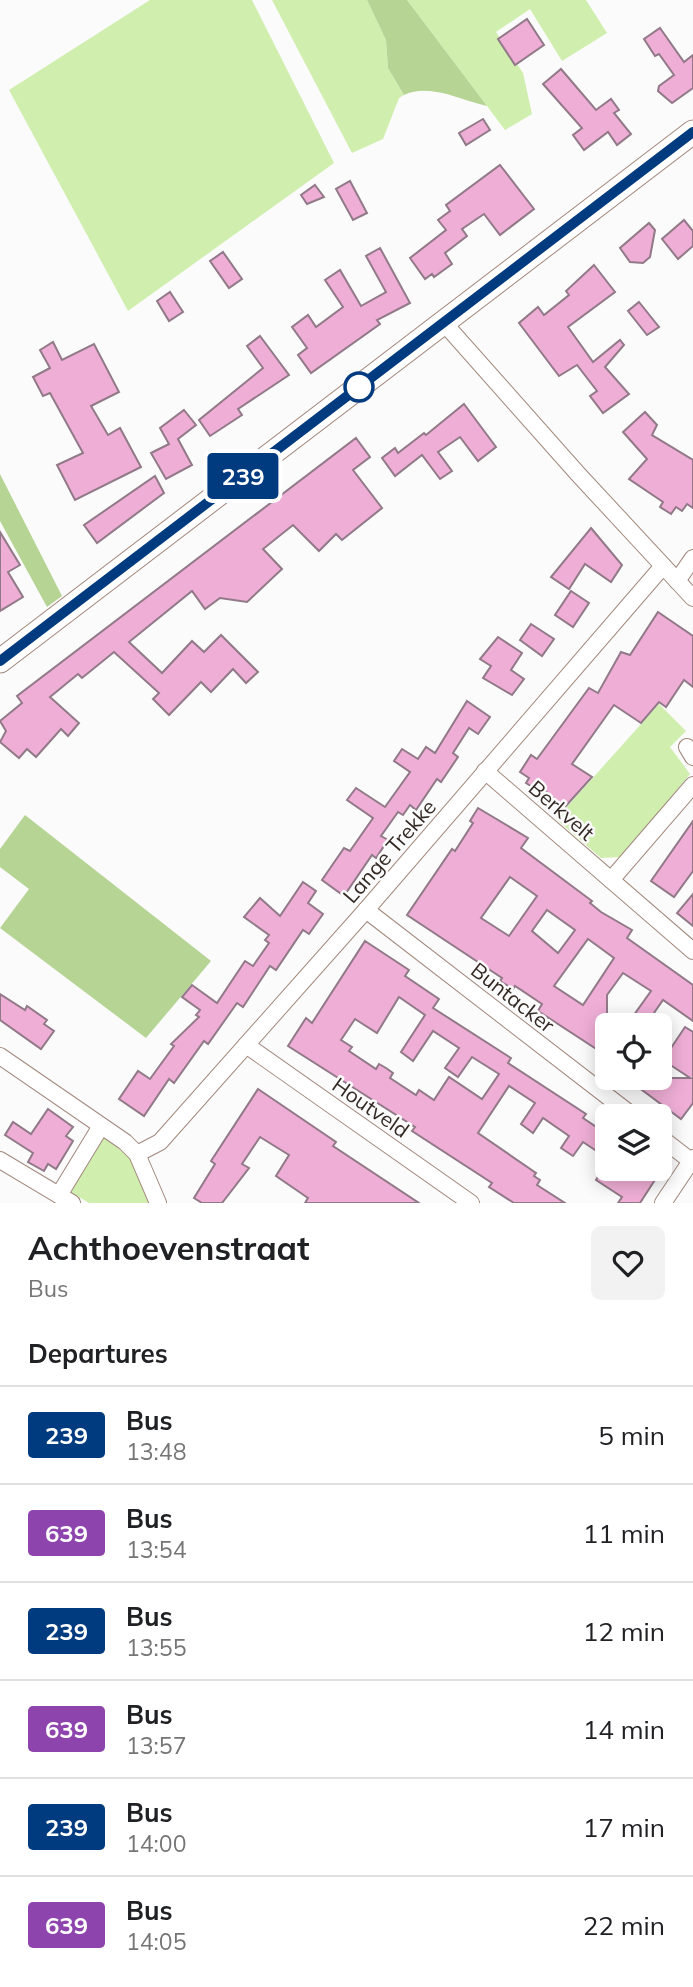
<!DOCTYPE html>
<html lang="en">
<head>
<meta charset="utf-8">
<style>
	:root { --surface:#fff; --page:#f2f2f2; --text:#202124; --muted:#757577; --line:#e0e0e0 }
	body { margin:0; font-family:Mulish,sans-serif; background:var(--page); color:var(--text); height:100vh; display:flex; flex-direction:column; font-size:26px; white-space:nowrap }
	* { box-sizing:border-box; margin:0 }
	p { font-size:23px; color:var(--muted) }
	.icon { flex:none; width:38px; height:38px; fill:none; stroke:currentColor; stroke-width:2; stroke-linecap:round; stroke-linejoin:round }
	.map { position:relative; height:1203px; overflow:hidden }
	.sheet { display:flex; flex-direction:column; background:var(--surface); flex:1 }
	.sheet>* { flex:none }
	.badge { padding:0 14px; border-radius:5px; font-size:24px; line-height:46px }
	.buttons { position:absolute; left:595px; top:1013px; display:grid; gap:14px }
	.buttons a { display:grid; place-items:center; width:77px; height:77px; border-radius:10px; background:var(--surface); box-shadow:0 4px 18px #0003; font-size:35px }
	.map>.badge { position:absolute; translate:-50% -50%; box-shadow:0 0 0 4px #fff }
	h2 { padding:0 28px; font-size:26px; line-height:63px }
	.round { display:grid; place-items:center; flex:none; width:74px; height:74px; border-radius:10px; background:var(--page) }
	.overview { display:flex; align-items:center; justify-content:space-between; height:119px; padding:0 28px }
	h1 { font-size:33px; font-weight:700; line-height:52px }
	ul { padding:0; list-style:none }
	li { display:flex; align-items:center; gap:21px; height:98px; padding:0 28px; border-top:2px solid var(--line) }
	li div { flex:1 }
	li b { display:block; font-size:26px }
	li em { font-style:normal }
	li .badge { min-width:77px; font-weight:700; text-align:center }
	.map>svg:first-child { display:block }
	.green { fill:#d0eeae }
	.forest { fill:#b6d494 }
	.building { fill:#efaed6; stroke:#917988; stroke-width:2; fill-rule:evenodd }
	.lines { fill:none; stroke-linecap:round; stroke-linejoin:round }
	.street-casing { stroke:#a2887c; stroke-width:18 }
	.secondary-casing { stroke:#a2887c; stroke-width:25 }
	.street { stroke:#fff; stroke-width:16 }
	.secondary { stroke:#fff; stroke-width:23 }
	.line-casing { stroke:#fff; stroke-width:16 }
	.line { stroke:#003b80; stroke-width:10 }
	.stop-dot { fill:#fff; stroke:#003b80; stroke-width:3.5 }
	.labels { text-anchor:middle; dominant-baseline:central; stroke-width:5; stroke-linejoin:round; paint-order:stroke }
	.street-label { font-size:21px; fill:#342924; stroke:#fbfbfb }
</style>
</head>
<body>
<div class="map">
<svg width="693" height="1203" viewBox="0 0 693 1203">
	<rect width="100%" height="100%" fill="#fbfbfb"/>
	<g class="green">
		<path d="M 150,0 L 252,0 L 334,163 L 128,311 L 9,90 Z"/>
		<path d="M 272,0 L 367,0 L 386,40 L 388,68 L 404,95 L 399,98 L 383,139 L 352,153 Z"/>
		<path d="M 407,0 L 586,0 L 607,33 L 562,61 L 530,9 L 496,32 L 523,73 L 532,114 L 505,130 Z"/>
		<path d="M 659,704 L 686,731 L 670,747 L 690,774 L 621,857 L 601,858 L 556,819 Z"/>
		<path d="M 103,1136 L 130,1158 L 150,1203 L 89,1203 L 69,1191 Z"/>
	</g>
	<g class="forest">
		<path d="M 367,0 L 407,0 L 487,106 C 460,100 430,83 404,95 L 388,68 L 386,40 Z"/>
		<path d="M 0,474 L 62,596 L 47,607 L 0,521 Z"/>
		<path d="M 25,815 L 211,961 L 146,1038 L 0,928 L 29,889 L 0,867 L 0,849 Z"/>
	</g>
	<g class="building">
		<path d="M 527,19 L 544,45 L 515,65 L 498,39 Z"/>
		<path d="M 660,28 L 684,62 L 693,55 L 693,88 L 672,103 L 658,91 L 659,86 L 674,75 L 659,54 L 655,56 L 644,39 Z"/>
		<path d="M 561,69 L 596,110 L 611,99 L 619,110 L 614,113 L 631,134 L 617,145 L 608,132 L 584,150 L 573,135 L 582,128 L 543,84 Z"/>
		<path d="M 483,119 L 490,130 L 466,145 L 459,133 Z"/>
		<path d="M 500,165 L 534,209 L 500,235 L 484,214 L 462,229 L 467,236 L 445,253 L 452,264 L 434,277 L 432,274 L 425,279 L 410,258 L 446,230 L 438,220 L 450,211 L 446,205 Z"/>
		<path d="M 350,181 L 367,213 L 353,220 L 336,189 Z"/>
		<path d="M 315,185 L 324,197 L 307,204 L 301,195 Z"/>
		<path d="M 684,220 L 693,231 L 693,246 L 678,259 L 662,239 Z"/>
		<path d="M 649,223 L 655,230 L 650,257 L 643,263 L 630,262 L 620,248 Z"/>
		<path d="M 380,248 L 410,303 L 377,320 L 380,324 L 311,373 L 298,355 L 307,348 L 292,327 L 308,315 L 316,327 L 343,307 L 325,280 L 340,270 L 361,306 L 386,292 L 366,256 Z"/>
		<path d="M 223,252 L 242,279 L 229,288 L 210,261 Z"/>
		<path d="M 594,265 L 615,292 L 568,327 L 593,362 L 620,340 L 624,345 L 605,367 L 629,394 L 603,413 L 590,396 L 597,391 L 577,365 L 559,376 L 519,323 L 538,307 L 544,315 L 569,295 L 566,291 Z"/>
		<path d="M 170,292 L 183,312 L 169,321 L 157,301 Z"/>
		<path d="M 639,302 L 659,327 L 647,335 L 628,311 Z"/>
		<path d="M 260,336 L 289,375 L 238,409 L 242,415 L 210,436 L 199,420 L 263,368 L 247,346 Z"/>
		<path d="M 53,342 L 62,360 L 94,344 L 119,392 L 91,406 L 108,435 L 120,428 L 141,467 L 75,500 L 57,465 L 83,453 L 50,393 L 43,396 L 33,377 L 50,368 L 40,350 Z"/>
		<path d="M 464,404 L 496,447 L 478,461 L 460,437 L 438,452 L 452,471 L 440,479 L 422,455 L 395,476 L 382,458 L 395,448 L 398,453 L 424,433 L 426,435 Z"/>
		<path d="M 184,410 L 196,425 L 178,439 L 192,465 L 166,479 L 151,453 L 169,444 L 160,428 Z"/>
		<path d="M 645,412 L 657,425 L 652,435 L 693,460 L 693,508 L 687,504 L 682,511 L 676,507 L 671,514 L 660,507 L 663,502 L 629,479 L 647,459 L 623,432 Z"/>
		<path d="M 356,438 L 370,457 L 353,470 L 382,508 L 342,540 L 336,534 L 319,551 L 293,525 L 263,549 L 282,569 L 247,602 L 220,598 L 205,609 L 192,591 L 129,642 L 162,673 L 192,641 L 204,652 L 221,635 L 258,672 L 246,683 L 233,669 L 211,692 L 201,682 L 169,715 L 153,699 L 159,693 L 114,652 L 82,678 L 78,674 L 50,697 L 79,723 L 68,736 L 61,729 L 36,757 L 27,749 L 19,758 L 0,742 L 6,731 L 0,721 L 22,703 L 17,696 Z"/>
		<path d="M 155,476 L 164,493 L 97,543 L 84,525 Z"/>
		<path d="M 591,528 L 622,565 L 611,582 L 585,564 L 569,589 L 551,577 Z"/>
		<path d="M 0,532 L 20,565 L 8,572 L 23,597 L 0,611 Z"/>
		<path d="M 571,591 L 589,603 L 573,627 L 555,615 Z"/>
		<path d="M 658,612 L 693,636 L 693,687 L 684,680 L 666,707 L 659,702 L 641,723 L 614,705 L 572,764 L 592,777 L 564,808 L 543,789 L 540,792 L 526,783 L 529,778 L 520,772 L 531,755 L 537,759 L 589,688 L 598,693 L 621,652 L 630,655 Z"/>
		<path d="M 531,624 L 554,639 L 542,656 L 520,640 Z"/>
		<path d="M 498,637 L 522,653 L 511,670 L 524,679 L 512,695 L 483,678 L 491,666 L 480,659 Z"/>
		<path d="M 467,701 L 490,717 L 478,734 L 469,728 L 453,753 L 458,757 L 441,782 L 437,779 L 416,810 L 410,805 L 403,815 L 398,812 L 381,836 L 388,840 L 376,858 L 372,855 L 344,896 L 322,880 L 344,848 L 350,851 L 373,818 L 347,800 L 356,788 L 385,807 L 410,772 L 394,761 L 402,749 L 418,759 L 426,747 L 435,753 Z"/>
		<path d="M 478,808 L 528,838 L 521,848 L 592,901 L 590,903 L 601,912 L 632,930 L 627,938 L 693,985 L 693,1021 L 663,1000 L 645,1026 L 626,1026 L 651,991 L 623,973 L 607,995 L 607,1056 L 538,1011 L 542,1004 L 515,986 L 513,989 L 500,981 L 502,978 L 407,915 L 452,849 L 455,851 L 473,823 L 470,821 ZM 510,877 L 537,896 L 509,936 L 481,918 ZM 547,910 L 575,930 L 558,953 L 532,931 ZM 588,939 L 614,958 L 583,1005 L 554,986 Z"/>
		<path d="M 693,821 L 693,871 L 674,897 L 651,881 Z"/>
		<path d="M 303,882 L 316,891 L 308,903 L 323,914 L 309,934 L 303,930 L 276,970 L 270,966 L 243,1007 L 237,1003 L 208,1044 L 204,1041 L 174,1083 L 169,1079 L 144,1116 L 119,1099 L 138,1071 L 150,1079 L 174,1046 L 171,1044 L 199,1017 L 196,1015 L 200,1010 L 182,997 L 192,985 L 217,1003 L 245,961 L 253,966 L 269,943 L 265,940 L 269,935 L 244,917 L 260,898 L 280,916 Z"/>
		<path d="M 693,894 L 693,926 L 677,913 Z"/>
		<path d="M 365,941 L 409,970 L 405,976 L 439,999 L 433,1008 L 511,1058 L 508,1063 L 586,1114 L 583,1118 L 607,1134 L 607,1158 L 583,1142 L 573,1156 L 561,1148 L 569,1136 L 543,1118 L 533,1133 L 521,1124 L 535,1103 L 509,1086 L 478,1133 L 536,1173 L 534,1176 L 540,1180 L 537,1185 L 565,1203 L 514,1203 L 489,1187 L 492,1183 L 412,1131 L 415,1127 L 288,1046 L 306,1018 L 312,1023 ZM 399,997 L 425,1015 L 401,1052 L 413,1061 L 433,1031 L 459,1048 L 445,1068 L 458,1077 L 472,1057 L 499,1074 L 482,1099 L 449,1077 L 434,1100 L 419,1090 L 416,1095 L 390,1078 L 393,1073 L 386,1068 L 379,1064 L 376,1069 L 349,1051 L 352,1047 L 341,1040 L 355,1019 L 377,1033 Z"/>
		<path d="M 0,994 L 25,1010 L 27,1006 L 47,1020 L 44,1024 L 54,1031 L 41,1049 L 0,1020 Z"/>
		<path d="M 685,1027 L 693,1032 L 693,1103 L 681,1119 L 626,1078 L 690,1078 L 663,1060 Z"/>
		<path d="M 258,1089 L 336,1142 L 333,1146 L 419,1203 L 305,1203 L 308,1198 L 276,1176 L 289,1155 L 260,1137 L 242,1164 L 249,1168 L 222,1203 L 202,1203 L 194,1198 L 215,1164 L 211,1161 Z"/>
		<path d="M 48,1109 L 73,1127 L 66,1136 L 73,1141 L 56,1169 L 48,1164 L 44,1171 L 28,1162 L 33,1153 L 5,1135 L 13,1122 L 31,1134 Z"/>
		<path d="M 603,1169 L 662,1169 L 640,1203 L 618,1203 L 622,1197 L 596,1180 Z"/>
	</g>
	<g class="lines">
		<g class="street-casing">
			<g id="street">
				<path d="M 444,323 L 578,474 L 693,598"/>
				<path d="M 677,581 L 693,558"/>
				<path d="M 687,747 L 693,757"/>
				<path d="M 485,771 L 693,951"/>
				<path d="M 611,880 L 693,785"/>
				<path d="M 366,910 L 633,1116"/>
				<path d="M 246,1045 L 471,1203"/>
				<path d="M 0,1056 L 125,1142 L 137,1154 L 158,1203"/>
				<path d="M 660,1137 L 691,1161"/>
				<path d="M 137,1154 L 160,1142 L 366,910 L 663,566"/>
				<path d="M 0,1160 L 72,1203"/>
				<path d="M 59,1195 L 101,1126"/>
				<path d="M 663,1203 L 693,1158"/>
			</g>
		</g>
		<g class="secondary-casing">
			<path id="secondary" d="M 0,661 L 693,132"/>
		</g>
		<use href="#street" class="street"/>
		<use href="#secondary" class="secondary"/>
	</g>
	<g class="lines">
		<g class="line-casing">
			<path id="line" d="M 0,661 L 693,132"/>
		</g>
		<use href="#line" class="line"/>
	</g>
	<circle class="stop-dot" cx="359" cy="387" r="14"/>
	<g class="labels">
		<g class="street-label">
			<text transform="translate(562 810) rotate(41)">Berkvelt</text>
			<text transform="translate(389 851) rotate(-49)">Lange Trekke</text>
			<text transform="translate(513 997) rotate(38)">Buntacker</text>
			<text transform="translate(371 1107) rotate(35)">Houtveld</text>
		</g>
	</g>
</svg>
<div class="buttons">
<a><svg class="icon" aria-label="locate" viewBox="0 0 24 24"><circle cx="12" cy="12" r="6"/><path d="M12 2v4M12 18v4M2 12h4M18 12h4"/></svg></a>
<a><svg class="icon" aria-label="layers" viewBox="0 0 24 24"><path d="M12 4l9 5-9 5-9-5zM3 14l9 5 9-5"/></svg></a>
</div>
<b class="badge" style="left:243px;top:476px;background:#003b80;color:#fff">239</b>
</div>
<section class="sheet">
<div class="overview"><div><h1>Achthoevenstraat</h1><p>Bus</p></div><a class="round"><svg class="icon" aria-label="heart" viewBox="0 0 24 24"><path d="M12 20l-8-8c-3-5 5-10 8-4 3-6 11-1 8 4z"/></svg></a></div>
<h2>Departures</h2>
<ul>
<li><span class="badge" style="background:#003b80;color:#fff">239</span><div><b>Bus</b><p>13:48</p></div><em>5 min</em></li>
<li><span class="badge" style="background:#8e44ad;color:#fff">639</span><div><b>Bus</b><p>13:54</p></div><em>11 min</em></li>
<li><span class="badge" style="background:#003b80;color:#fff">239</span><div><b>Bus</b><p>13:55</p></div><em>12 min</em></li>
<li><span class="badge" style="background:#8e44ad;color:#fff">639</span><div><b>Bus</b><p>13:57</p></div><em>14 min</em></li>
<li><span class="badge" style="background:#003b80;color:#fff">239</span><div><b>Bus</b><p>14:00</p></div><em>17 min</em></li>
<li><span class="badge" style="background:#8e44ad;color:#fff">639</span><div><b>Bus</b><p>14:05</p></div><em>22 min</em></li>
</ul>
</section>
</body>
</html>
